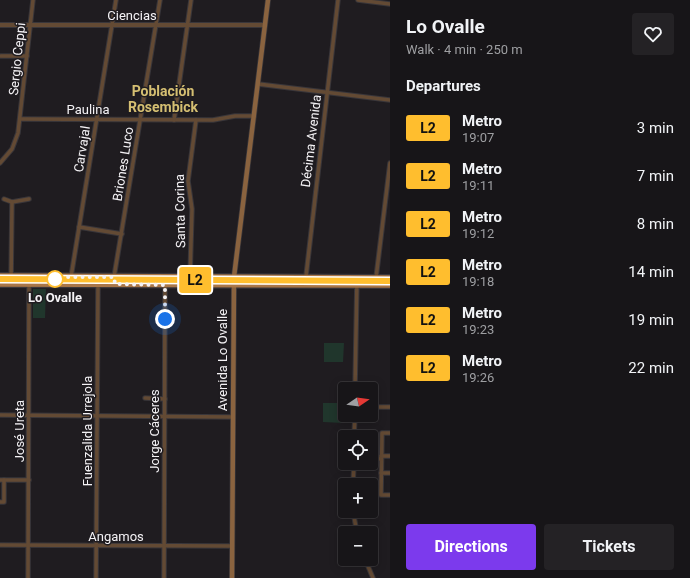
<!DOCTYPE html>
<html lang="en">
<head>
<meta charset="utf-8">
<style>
	:root { --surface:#171518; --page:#242225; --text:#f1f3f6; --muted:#9e9fa2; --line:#363437; --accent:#7c3aed }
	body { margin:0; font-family:Roboto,sans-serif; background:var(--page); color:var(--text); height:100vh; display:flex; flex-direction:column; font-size:15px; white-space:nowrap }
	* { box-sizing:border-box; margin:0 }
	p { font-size:13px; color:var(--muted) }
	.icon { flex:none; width:22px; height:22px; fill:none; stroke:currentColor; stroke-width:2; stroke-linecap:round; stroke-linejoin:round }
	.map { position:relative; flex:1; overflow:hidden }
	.drawer { display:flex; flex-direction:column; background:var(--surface); width:300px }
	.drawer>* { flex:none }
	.badge { padding:0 8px; border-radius:3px; font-size:14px; line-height:26px }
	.needle { width:26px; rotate:77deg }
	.fabs { position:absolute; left:338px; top:382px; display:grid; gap:8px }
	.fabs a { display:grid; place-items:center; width:40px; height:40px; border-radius:4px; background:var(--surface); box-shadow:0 2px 10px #0003,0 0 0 1px var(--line); font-size:20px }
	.you { position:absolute; width:20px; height:20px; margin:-10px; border:3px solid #fff; border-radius:50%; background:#1a73e8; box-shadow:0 0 0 6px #1a73e833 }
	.map>.badge { position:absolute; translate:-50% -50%; box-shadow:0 0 0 2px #fff }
	h2 { padding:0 16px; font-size:15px; line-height:36px }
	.round { display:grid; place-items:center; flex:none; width:42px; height:42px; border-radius:4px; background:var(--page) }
	.head { display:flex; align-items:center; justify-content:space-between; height:68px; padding:0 16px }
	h1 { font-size:19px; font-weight:700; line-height:30px }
	.button { display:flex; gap:8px; margin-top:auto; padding:8px 16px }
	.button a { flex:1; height:46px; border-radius:4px; background:var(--accent); color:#fff; font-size:16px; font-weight:700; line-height:46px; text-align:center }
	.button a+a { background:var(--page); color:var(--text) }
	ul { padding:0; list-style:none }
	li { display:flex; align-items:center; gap:12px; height:48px; padding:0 16px }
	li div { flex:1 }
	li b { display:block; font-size:15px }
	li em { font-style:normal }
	li .badge { min-width:44px; font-weight:700; text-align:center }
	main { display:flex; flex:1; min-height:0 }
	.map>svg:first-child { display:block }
	.green { fill:#20362c }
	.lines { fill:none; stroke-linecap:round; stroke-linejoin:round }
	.minor-casing { stroke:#39363a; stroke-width:5.5 }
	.tertiary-casing { stroke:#39363a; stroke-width:6 }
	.secondary-casing { stroke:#39363a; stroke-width:6 }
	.primary-casing { stroke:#39363a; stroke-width:8 }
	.minor { stroke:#634a34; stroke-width:3.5 }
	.tertiary { stroke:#634a34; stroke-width:4 }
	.secondary { stroke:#8a633f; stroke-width:4.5 }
	.primary { stroke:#a97647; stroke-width:5.5 }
	.line-casing { stroke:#fff; stroke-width:9 }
	.line { stroke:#ffbe2e; stroke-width:6 }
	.walk { stroke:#f4f2f5; stroke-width:4; stroke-dasharray:0 7.2 }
	.stop-dot { fill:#fff; stroke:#ffbe2e; stroke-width:2 }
	.labels { text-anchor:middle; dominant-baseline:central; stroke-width:3; stroke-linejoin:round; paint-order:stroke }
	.street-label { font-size:13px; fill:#f4f2f5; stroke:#1f1c20 }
	.stop-label { font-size:13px; font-weight:bold; fill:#f4f2f5; stroke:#1f1c20 }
	.neighbourhood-label { font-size:14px; font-weight:bold; fill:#d5bf72; stroke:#1f1c20 }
</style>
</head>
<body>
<main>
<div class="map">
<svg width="390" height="578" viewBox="0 0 390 578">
	<rect width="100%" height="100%" fill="#1f1c20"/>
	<g class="green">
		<path d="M 33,289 L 46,289 L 45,318 L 33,318 Z"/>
		<path d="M 324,343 L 344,343 L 343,362 L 324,362 Z"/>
		<path d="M 323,403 L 343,403 L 343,423 L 323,422 Z"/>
	</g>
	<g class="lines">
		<g class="minor-casing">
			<g id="minor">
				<path d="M 358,0 L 390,4"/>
				<path d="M 1,56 L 27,56"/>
				<path d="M 258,84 L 390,100"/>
				<path d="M 20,119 L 213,120 L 235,116 L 254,116"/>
				<path d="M 174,120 L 191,0"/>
				<path d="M 0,163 L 12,149 L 18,133 L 33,0"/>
				<path d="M 4,199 L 12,202 L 29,199"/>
				<path d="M 79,227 L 122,234"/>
				<path d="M 71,277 L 116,0"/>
				<path d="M 190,277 L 192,209 L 188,181 L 196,120"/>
				<path d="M 376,278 L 390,163"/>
				<path d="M 11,284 L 12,202"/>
				<path d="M 115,284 L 114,277 L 160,0"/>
				<path d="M 305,285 L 338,0"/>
				<path d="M 355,389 L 357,278"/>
				<path d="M 145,398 L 165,399"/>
				<path d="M 371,407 L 390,407"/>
				<path d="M 0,415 L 233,417"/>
				<path d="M 390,433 L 382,433 L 381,495 L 390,495"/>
				<path d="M 354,437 L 355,415"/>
				<path d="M 381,456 L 390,456"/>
				<path d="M 371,458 L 381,459"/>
				<path d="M 381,473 L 390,473"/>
				<path d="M 0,480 L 29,480"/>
				<path d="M 353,485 L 354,463"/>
				<path d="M 0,502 L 4,502 L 4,480"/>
				<path d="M 353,511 L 357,533"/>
				<path d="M 0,545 L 232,546"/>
				<path d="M 365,559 L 373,578"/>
				<path d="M 28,578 L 29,284"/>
				<path d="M 96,578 L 98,284"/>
				<path d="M 164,578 L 165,285"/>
			</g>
		</g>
		<g class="tertiary-casing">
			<path id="tertiary" d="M 0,25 L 265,25"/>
		</g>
		<g class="secondary-casing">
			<path id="secondary" d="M 232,578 L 234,277 L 268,0"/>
		</g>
		<g class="primary-casing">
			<g id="primary">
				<path d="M 0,276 L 390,278"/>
				<path d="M 0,284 L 390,285"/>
			</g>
		</g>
		<use href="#minor" class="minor"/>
		<use href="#tertiary" class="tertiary"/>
		<use href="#secondary" class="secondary"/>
		<use href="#primary" class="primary"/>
	</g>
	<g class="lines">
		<g class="line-casing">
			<path id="line" d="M 0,279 L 390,281"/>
		</g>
		<use href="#line" class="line"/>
		<path class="walk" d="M 55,279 L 56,277 L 114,277 L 115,284 L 165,285 L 165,319"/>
	</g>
	<circle class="stop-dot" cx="55" cy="279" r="8"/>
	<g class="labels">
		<g class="street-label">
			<text x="132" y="15">Ciencias</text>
			<text transform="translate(17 59) rotate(-84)">Sergio Ceppi</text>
			<text x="88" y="109">Paulina</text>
			<text transform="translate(311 141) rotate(-83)">Décima Avenida</text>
			<text transform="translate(82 149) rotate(-81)">Carvajal</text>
			<text transform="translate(123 164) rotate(-81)">Briones Luco</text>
			<text transform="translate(180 211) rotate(-91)">Santa Corina</text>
			<text transform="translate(222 360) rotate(-90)">Avenida Lo Ovalle</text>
			<text transform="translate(19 431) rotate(-90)">José Ureta</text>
			<text transform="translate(87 431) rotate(-90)">Fuenzalida Urrejola</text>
			<text transform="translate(154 431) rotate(-90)">Jorge Cáceres</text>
			<text x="116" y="536">Angamos</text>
		</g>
		<g class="stop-label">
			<text x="55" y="297">Lo Ovalle</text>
		</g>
		<g class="neighbourhood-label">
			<text x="163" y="91">Población<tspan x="163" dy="16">Rosembick</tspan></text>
		</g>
	</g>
</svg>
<div class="fabs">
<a><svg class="needle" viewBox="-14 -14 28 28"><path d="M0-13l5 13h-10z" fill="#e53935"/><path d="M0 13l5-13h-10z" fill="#9e9fa2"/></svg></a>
<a><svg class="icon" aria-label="locate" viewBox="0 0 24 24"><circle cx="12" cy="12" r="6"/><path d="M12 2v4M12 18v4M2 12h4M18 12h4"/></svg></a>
<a>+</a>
<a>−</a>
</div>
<div class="you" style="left:165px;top:319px"></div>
<b class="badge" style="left:195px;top:280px;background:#ffbe2e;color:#111">L2</b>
</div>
<section class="drawer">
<div class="head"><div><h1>Lo Ovalle</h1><p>Walk · 4 min · 250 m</p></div><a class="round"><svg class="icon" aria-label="heart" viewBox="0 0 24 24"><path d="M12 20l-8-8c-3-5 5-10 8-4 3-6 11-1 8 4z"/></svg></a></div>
<h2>Departures</h2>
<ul>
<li><span class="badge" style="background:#ffbe2e;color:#111">L2</span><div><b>Metro</b><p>19:07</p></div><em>3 min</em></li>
<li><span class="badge" style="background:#ffbe2e;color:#111">L2</span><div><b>Metro</b><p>19:11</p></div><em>7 min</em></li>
<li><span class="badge" style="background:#ffbe2e;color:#111">L2</span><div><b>Metro</b><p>19:12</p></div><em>8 min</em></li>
<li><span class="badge" style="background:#ffbe2e;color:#111">L2</span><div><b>Metro</b><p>19:18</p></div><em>14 min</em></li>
<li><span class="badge" style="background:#ffbe2e;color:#111">L2</span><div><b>Metro</b><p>19:23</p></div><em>19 min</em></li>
<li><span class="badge" style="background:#ffbe2e;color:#111">L2</span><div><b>Metro</b><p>19:26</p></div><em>22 min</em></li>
</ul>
<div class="button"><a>Directions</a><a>Tickets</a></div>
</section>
</main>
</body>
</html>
